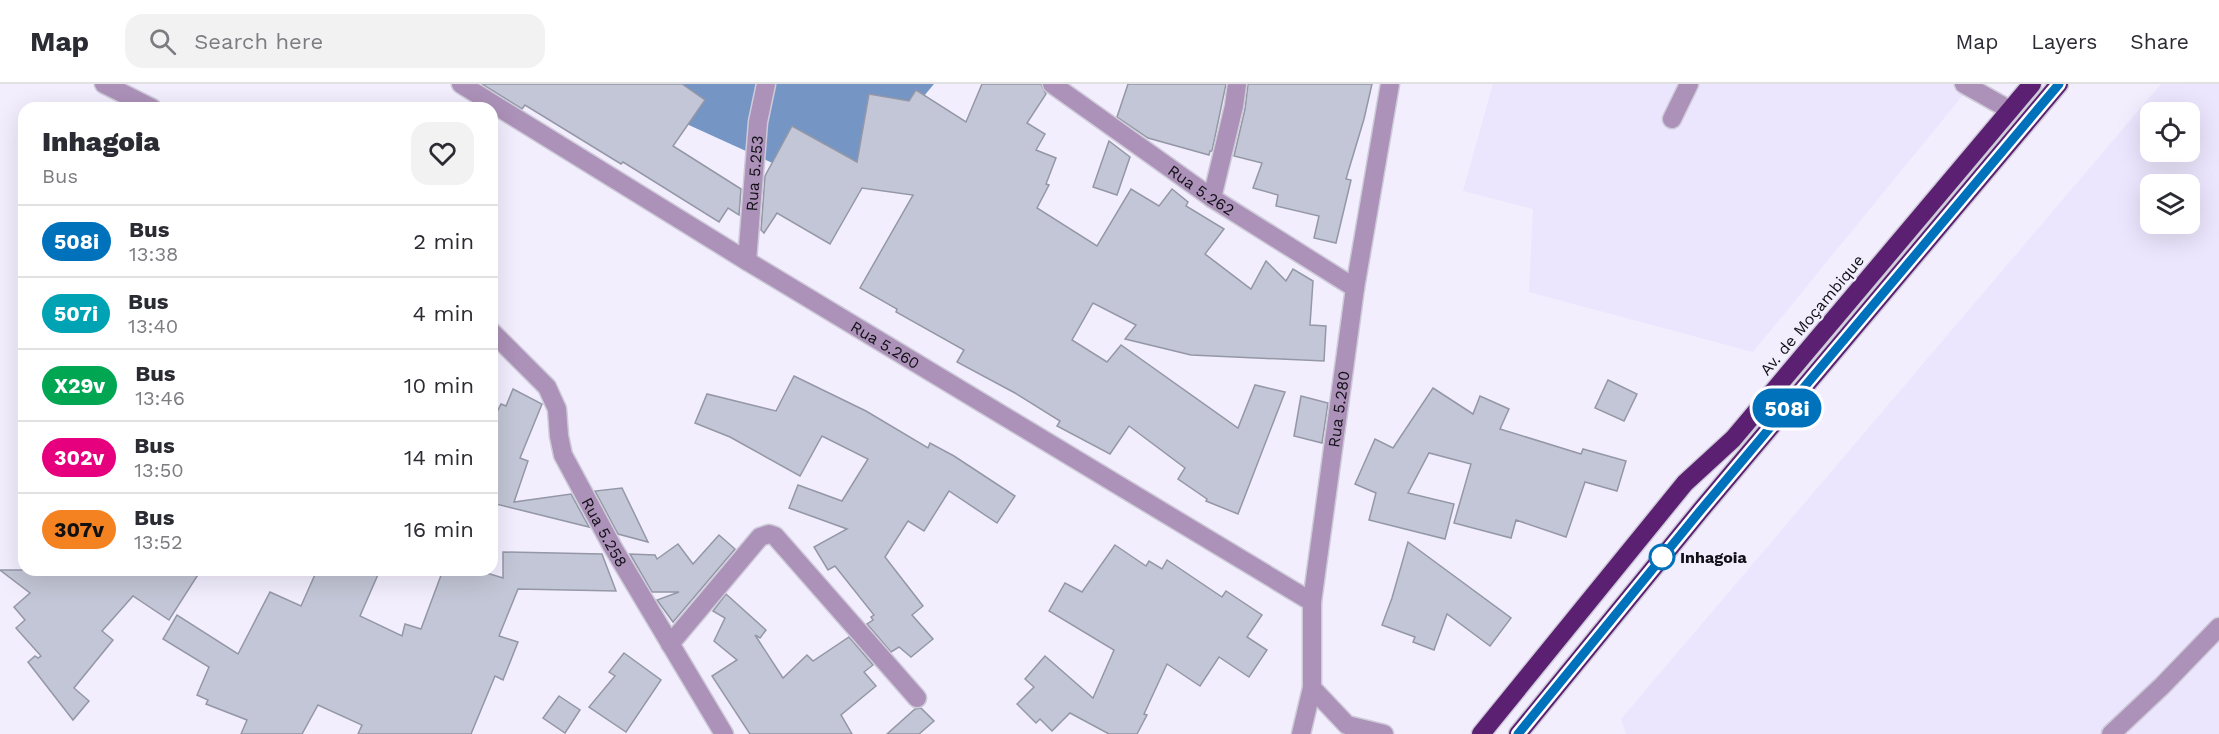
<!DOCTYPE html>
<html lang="en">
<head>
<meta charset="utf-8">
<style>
	:root { --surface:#fff; --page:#f2f2f3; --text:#2b2b33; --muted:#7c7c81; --line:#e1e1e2 }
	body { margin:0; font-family:"Work Sans",sans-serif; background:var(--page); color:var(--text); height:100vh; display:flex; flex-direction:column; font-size:22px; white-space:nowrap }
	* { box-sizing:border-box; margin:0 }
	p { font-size:20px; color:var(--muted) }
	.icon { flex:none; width:33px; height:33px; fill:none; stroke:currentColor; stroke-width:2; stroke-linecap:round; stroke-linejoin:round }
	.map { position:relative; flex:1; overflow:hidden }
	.sheet { position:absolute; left:18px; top:18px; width:480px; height:474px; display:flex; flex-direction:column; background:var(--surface); border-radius:18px; box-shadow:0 6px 24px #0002 }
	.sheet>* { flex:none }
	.badge { padding:0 12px; border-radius:20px; font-size:21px; line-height:39px }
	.controls { position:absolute; left:2140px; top:18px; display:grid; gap:12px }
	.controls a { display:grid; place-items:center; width:60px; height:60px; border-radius:12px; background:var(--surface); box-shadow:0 6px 24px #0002; font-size:30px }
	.map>.badge { position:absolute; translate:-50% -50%; box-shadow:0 0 0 3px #fff }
	.round { display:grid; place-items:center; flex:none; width:63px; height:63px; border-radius:18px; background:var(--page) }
	.headline { display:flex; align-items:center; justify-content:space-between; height:102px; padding:0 24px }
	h1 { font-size:28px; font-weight:800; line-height:45px }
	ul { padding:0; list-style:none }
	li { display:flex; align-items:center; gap:18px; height:72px; padding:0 24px; border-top:2px solid var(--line) }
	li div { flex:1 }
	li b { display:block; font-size:22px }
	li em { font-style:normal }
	li .badge { min-width:66px; font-weight:700; text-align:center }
	header { display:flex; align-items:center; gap:36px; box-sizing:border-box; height:84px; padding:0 30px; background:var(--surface); border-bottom:2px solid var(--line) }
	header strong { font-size:28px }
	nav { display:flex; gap:33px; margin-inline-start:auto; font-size:21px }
	.search { width:420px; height:54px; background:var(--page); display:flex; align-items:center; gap:15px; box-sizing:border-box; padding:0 21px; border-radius:18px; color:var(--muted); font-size:22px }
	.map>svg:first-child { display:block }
	.built { fill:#ebe5fd; fill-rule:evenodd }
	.water { fill:#7595c4 }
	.building { fill:#c3c6d6; stroke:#9497a6; stroke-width:1.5 }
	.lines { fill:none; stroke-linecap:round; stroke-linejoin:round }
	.minor-casing { stroke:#cecbd9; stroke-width:21 }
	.highway-casing { stroke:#cecbd9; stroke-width:21 }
	.minor { stroke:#ac91b8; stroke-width:18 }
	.highway { stroke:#5c2072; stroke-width:18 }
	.line-casing { stroke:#fff; stroke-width:14 }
	.line { stroke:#0072bc; stroke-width:9 }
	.stop-dot { fill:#fff; stroke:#0072bc; stroke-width:3 }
	.labels { text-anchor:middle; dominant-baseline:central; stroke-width:4.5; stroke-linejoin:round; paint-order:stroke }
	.street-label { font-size:16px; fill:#121117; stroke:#f2eefe }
	.stop-label { font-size:16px; font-weight:bold; fill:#121117; stroke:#f2eefe; text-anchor:start }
</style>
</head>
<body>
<header>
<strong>Map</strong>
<div class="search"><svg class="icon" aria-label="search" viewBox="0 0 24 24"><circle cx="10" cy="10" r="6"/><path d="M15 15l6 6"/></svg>Search here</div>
<nav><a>Map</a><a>Layers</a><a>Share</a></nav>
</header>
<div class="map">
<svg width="2219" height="650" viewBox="0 0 2219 650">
	<rect width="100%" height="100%" fill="#f2eefe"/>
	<g class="built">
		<path d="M 1493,0 L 1972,0 L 1753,268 L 1529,208 L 1533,125 L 1463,107 Z"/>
		<path d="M 2161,0 L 2219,0 L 2219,650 L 1626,650 L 1621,635 ZM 2151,28 L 2190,28 L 2190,68 L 2151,68 ZM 2151,100 L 2190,100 L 2190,140 L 2151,140 Z"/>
	</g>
	<path class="water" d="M 620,0 L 934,0 L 851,99 L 801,92 L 680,37 Z"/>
	<g class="building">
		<path d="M 482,0 L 682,0 L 705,16 L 673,62 L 741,105 L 739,131 L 728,124 L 719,138 L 623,78 L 621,80 L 525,21 L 522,25 Z"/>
		<path d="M 982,0 L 1041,0 L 1046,10 L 1027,39 L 1045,50 L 1036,66 L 1056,74 L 1046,100 L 1049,101 L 1037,124 L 1097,162 L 1131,105 L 1159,122 L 1172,105 L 1188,118 L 1186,122 L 1224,145 L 1205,170 L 1251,205 L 1266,177 L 1286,197 L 1293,185 L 1313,197 L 1310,241 L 1326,242 L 1324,277 L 1191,271 L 1125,255 L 1136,241 L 1093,219 L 1072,256 L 1107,278 L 1121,261 L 1238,344 L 1255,301 L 1285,308 L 1238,430 L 1206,417 L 1207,415 L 1178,395 L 1185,384 L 1129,342 L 1110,370 L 1057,342 L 1060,337 L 1015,309 L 957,278 L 964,266 L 896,228 L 897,225 L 860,204 L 913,111 L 862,104 L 830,160 L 777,129 L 764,149 L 761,146 L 765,92 L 792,42 L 857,78 L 869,10 L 909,17 L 916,6 L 966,38 Z"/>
		<path d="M 1128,0 L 1226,0 L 1212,67 L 1210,67 L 1209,71 L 1148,54 L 1117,33 Z"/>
		<path d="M 1248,0 L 1372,0 L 1364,35 L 1346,95 L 1351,96 L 1336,159 L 1314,154 L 1319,132 L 1276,122 L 1278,111 L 1253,104 L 1262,79 L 1234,72 L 1245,25 Z"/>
		<path d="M 1109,57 L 1130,73 L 1117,111 L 1093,103 Z"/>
		<path d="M 794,292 L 866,327 L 928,364 L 930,359 L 954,372 L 1015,412 L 997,439 L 949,407 L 924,447 L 908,437 L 885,473 L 923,522 L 912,531 L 933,555 L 911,573 L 899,563 L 891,568 L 867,540 L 873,536 L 871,533 L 874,531 L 835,482 L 828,486 L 814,463 L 847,445 L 789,424 L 798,401 L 842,417 L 868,375 L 822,352 L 800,392 L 730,353 L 695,339 L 707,310 L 776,327 Z"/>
		<path d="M 1608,296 L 1637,310 L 1624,337 L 1595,324 Z"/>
		<path d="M 1433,304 L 1473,330 L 1480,312 L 1509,325 L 1500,345 L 1581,370 L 1583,365 L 1626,377 L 1617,407 L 1585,398 L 1566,453 L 1516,436 L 1511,454 L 1454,439 L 1471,380 L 1429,369 L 1408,409 L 1454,420 L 1445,455 L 1369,436 L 1376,409 L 1355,400 L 1375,355 L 1393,364 Z"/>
		<path d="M 513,305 L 542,320 L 520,374 L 528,377 L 514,418 L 571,410 L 589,443 L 492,419 L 492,338 L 501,320 L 506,322 Z"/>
		<path d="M 1301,312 L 1328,319 L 1322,359 L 1294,352 Z"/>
		<path d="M 622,404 L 648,458 L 618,450 L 595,407 Z"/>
		<path d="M 719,451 L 735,465 L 673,538 L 657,516 L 679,508 L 652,508 L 630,470 L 655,471 L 657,475 L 678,460 L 693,480 Z"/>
		<path d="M 1408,458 L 1511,534 L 1490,562 L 1447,530 L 1434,566 L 1413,558 L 1415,553 L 1382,541 L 1392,514 Z"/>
		<path d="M 1115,461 L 1146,482 L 1149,477 L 1162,485 L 1167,476 L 1222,513 L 1226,507 L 1262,531 L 1247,553 L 1267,566 L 1249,593 L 1219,573 L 1200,602 L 1167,580 L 1144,630 L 1147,631 L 1137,650 L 1109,650 L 1070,629 L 1052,647 L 1040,635 L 1036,639 L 1017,620 L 1034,603 L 1025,595 L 1045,572 L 1093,614 L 1114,566 L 1049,527 L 1065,499 L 1082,508 Z"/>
		<path d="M 503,468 L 602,470 L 616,507 L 518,505 L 499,552 L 518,558 L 503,596 L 495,592 L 471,650 L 358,650 L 362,641 L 318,621 L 302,650 L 241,650 L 247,636 L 206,620 L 208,616 L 197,611 L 209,583 L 163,555 L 177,531 L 238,570 L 270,508 L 301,522 L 317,486 L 380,486 L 360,532 L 402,552 L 405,540 L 421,545 L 443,486 L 477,486 L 503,494 Z"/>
		<path d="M 0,486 L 201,486 L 169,536 L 133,512 L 102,547 L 113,556 L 74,604 L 89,617 L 73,636 L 28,578 L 35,572 L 38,574 L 41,572 L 16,544 L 25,536 L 14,523 L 30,509 Z"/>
		<path d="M 726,510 L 766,546 L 760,554 L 755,551 L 783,594 L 807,571 L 813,577 L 849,553 L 873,581 L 864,588 L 876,602 L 841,631 L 852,650 L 750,650 L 712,592 L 737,576 L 714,557 L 725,534 L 713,527 Z"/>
		<path d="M 624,569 L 661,596 L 626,648 L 589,623 L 615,592 L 609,588 Z"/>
		<path d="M 559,612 L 580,626 L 565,649 L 543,634 Z"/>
		<path d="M 921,624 L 934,637 L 919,650 L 887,650 L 915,625 Z"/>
	</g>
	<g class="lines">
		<g class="minor-casing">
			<g id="minor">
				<path d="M 104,0 L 152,24"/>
				<path id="s1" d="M 461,0 L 747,177 L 1312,518"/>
				<path id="s2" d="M 1052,0 L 1212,114 L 1355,204"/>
				<path d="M 1964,0 L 2010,26"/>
				<path d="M 1672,35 L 1689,0"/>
				<path d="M 1212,114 L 1234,22 L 1237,0"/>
				<path id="s3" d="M 747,177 L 758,38 L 766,0"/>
				<path id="s4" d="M 492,248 L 547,303 L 557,325 L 559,352 L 563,371 L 612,462 L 724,650"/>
				<path d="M 670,560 L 760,453 L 769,450 L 775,452 L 917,614"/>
				<path d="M 1312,604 L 1347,641 L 1384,650"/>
				<path id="s5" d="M 1301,650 L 1312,604 L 1312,518 L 1355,204 L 1390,0"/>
				<path d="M 2111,650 L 2162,602 L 2219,543"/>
			</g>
		</g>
		<g class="highway-casing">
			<g id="highway">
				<path d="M 1481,650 L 1685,399 L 1733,355 L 2032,0"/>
				<path d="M 1518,650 L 1700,427 L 2059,0"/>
			</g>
		</g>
		<use href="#minor" class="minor"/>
		<use href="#highway" class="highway"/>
	</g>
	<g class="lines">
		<g class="line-casing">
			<path id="line" d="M 1518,650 L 1700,427 L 2059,0"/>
		</g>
		<use href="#line" class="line"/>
	</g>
	<circle class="stop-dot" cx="1662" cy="473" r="12"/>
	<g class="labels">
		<g class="street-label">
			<text stroke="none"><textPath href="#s3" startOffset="88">Rua 5.253</textPath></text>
			<text stroke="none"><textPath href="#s2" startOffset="183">Rua 5.262</textPath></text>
			<text transform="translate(1812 231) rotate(-50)">Av. de Moçambique</text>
			<text stroke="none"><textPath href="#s1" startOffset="498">Rua 5.260</textPath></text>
			<text stroke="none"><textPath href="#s5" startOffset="328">Rua 5.280</textPath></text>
			<text stroke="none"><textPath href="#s4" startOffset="236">Rua 5.258</textPath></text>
		</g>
		<g class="stop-label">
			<text x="1680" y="473">Inhagoia</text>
		</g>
	</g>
</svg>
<div class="controls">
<a><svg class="icon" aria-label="locate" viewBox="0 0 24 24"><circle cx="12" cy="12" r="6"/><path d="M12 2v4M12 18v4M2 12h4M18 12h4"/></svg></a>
<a><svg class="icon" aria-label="layers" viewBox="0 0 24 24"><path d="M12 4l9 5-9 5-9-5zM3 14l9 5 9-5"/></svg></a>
</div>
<b class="badge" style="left:1787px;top:324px;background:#0072bc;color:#fff">508i</b>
<section class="sheet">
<div class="headline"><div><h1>Inhagoia</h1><p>Bus</p></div><a class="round"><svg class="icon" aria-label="heart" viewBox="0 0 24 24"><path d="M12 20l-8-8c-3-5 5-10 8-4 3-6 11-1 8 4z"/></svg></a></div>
<ul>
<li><span class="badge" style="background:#0072bc;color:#fff">508i</span><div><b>Bus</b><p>13:38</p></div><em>2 min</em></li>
<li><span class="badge" style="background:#00a3b4;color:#fff">507i</span><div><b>Bus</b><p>13:40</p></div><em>4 min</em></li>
<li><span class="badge" style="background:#00a651;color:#fff">X29v</span><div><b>Bus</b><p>13:46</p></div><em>10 min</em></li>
<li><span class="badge" style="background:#e6007e;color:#fff">302v</span><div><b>Bus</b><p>13:50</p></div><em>14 min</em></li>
<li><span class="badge" style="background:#f58220;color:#111">307v</span><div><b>Bus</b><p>13:52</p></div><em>16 min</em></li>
</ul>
</section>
</div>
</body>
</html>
